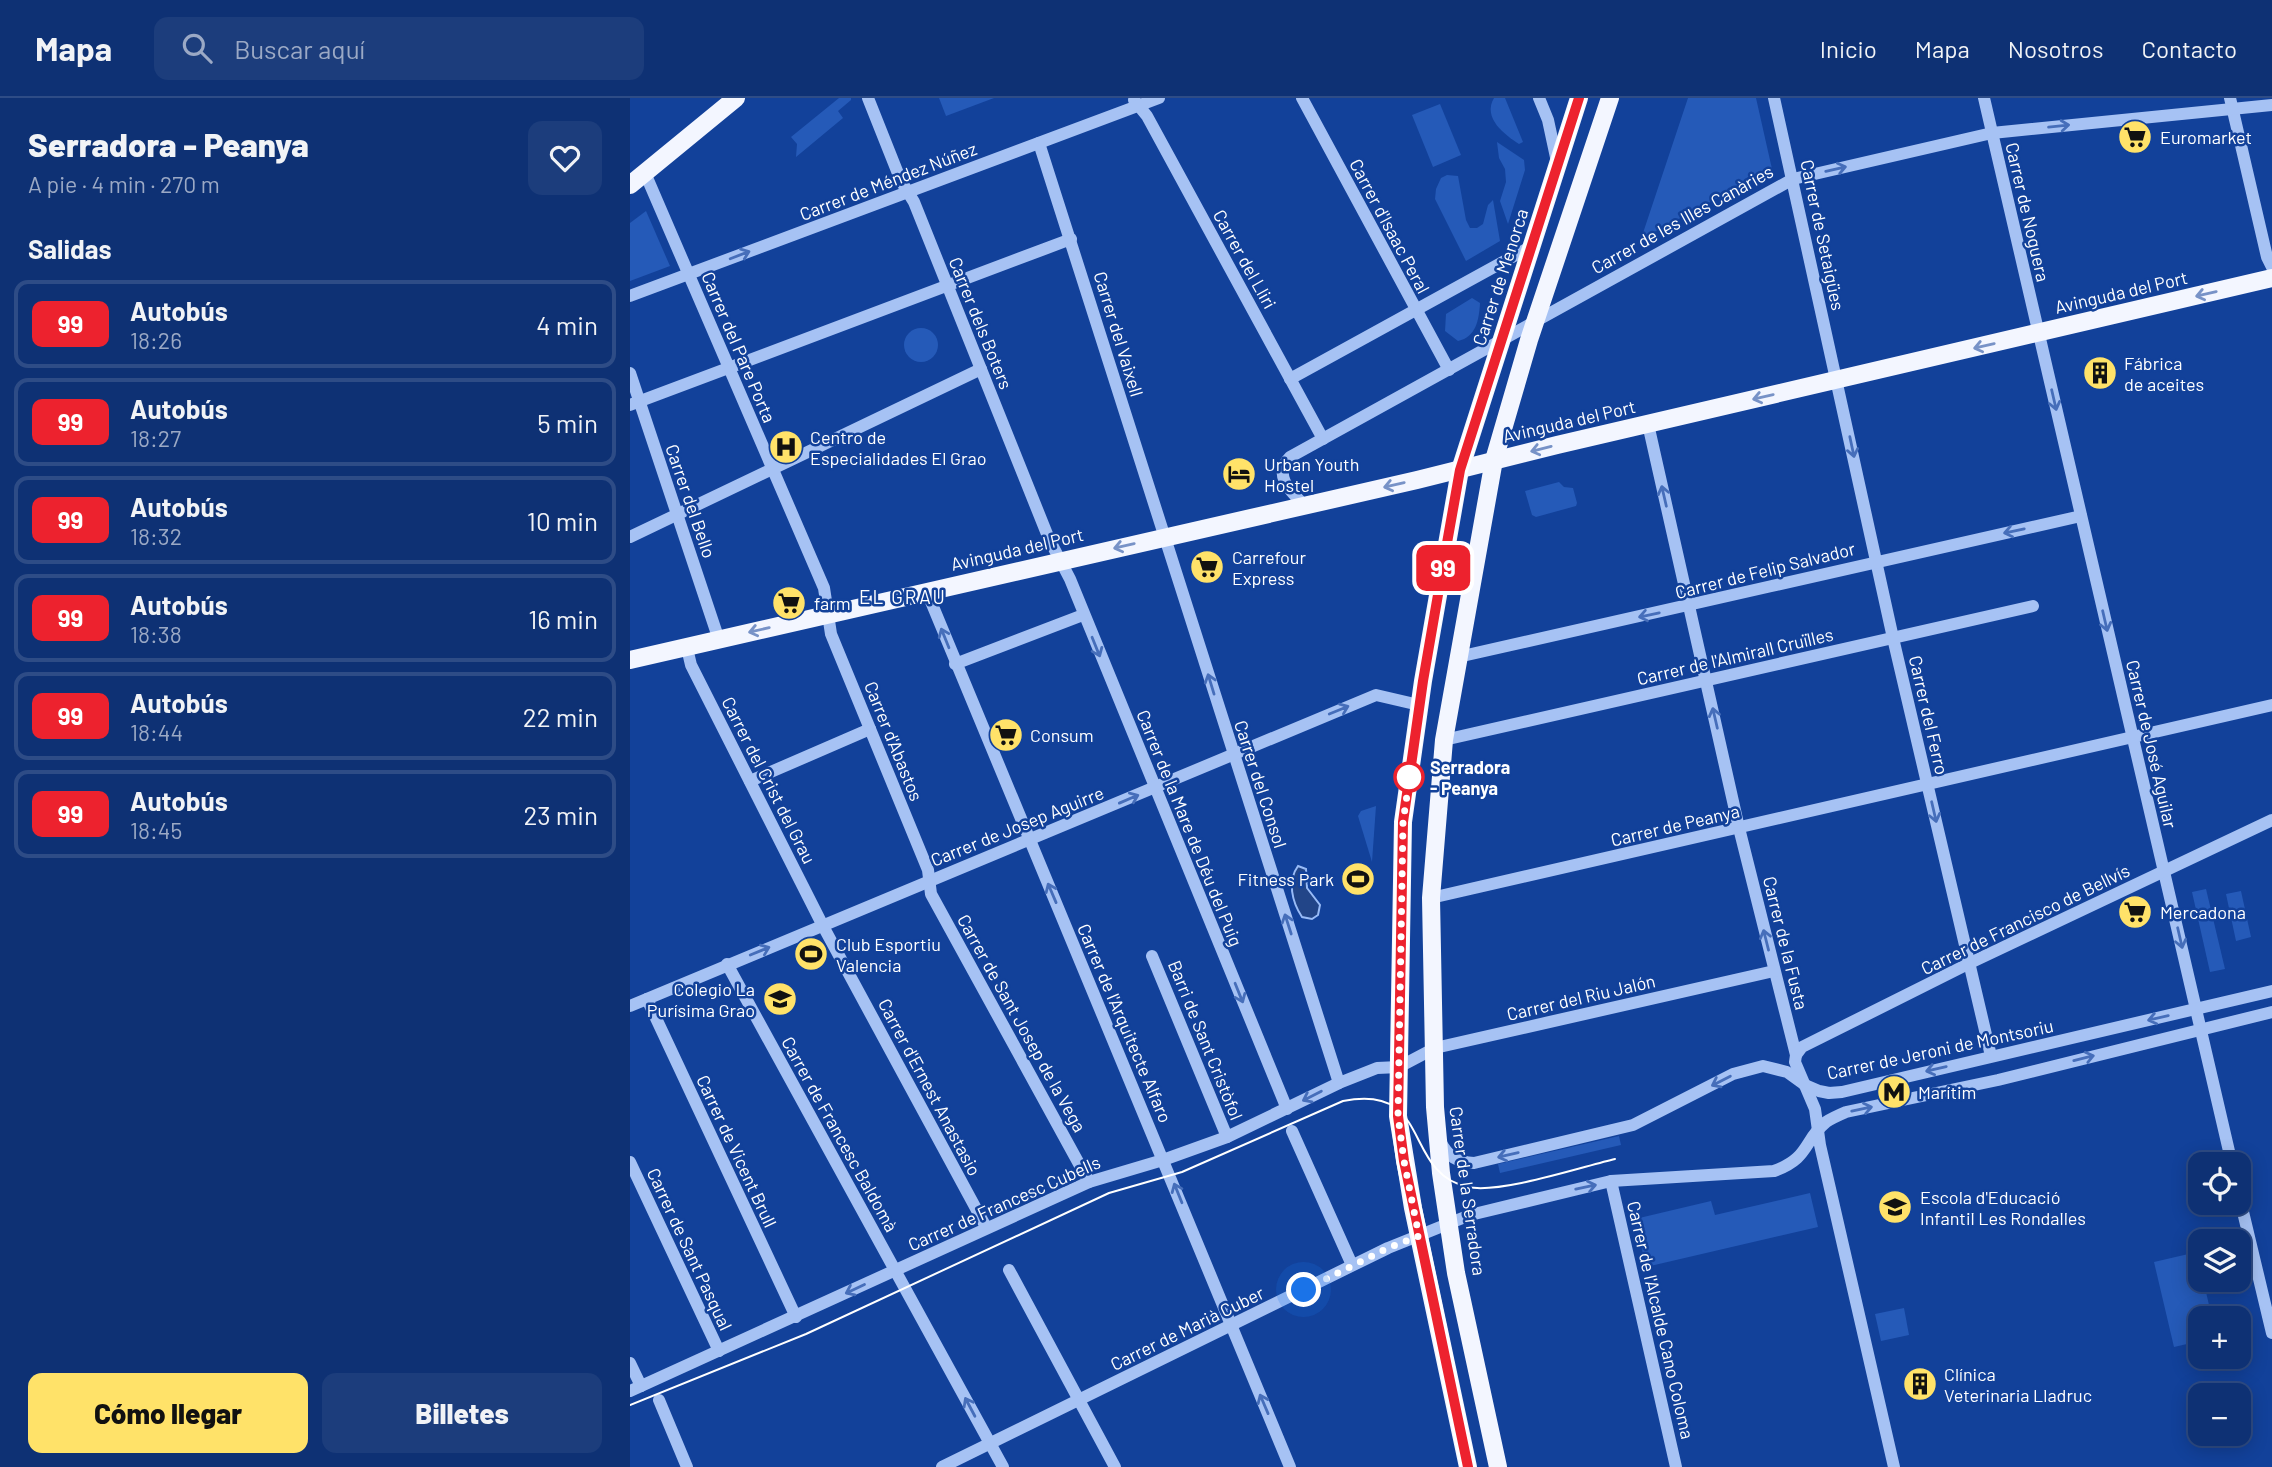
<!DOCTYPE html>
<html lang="es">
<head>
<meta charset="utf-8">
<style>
	:root { --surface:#0e3174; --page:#1c3d7c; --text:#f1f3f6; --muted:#9ba9c5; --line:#2e4c86; --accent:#ffe269 }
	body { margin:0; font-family:Barlow,sans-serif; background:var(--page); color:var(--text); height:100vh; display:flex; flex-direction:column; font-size:26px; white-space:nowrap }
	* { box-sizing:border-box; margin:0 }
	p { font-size:23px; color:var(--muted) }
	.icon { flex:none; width:38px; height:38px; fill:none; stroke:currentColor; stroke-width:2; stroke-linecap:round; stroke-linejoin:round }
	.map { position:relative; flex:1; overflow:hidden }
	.panel { display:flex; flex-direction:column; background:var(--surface); width:630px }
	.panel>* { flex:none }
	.badge { padding:0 14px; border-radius:10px; font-size:24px; line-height:46px }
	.controls { position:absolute; left:1558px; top:1054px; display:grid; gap:14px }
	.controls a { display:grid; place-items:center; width:63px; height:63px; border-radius:14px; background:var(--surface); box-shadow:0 4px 18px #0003,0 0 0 2px var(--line); font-size:35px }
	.you { position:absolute; width:35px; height:35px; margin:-18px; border:5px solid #fff; border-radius:50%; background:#1a73e8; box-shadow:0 0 0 10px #1a73e833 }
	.map>.badge { position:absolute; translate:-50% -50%; box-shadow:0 0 0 4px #fff }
	h2 { padding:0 28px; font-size:26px; line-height:63px }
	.round { display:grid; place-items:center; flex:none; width:74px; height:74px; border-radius:14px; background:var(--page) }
	.overview { display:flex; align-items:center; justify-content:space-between; height:119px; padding:0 28px }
	h1 { font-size:33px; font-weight:800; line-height:52px }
	.primary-button { display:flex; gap:14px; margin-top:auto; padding:14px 28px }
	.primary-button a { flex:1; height:80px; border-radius:14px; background:var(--accent); color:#111; font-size:28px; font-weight:800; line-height:80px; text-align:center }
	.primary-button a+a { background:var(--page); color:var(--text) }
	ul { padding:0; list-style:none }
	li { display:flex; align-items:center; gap:21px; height:88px; margin:0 14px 10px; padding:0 14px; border:4px solid var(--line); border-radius:14px }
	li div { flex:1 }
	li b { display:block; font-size:26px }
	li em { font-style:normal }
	li .badge { min-width:77px; font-weight:700; text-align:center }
	header { display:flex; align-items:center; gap:42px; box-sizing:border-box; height:98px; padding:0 35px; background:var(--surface); border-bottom:2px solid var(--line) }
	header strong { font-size:33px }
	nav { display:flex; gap:38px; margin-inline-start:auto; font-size:24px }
	.search { width:490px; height:63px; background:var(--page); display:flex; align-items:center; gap:18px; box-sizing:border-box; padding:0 24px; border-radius:14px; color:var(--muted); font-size:26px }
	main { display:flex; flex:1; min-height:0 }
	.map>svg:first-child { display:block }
	.green { fill:#255ab8 }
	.water { fill:#224588; stroke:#98bbf7; stroke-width:2 }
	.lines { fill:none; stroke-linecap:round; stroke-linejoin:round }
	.minor { stroke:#a6c2f4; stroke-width:12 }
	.major { stroke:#f3f6ff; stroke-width:18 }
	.tram { stroke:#fff; stroke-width:2 }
	.oneway { stroke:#466eba }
	.oneway2 { stroke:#7792c7 }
	.line-casing { stroke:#fff; stroke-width:16 }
	.line { stroke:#ed222e; stroke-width:10 }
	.walk { stroke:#fff; stroke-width:7; stroke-dasharray:0 12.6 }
	.stop-dot { fill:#fff; stroke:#ed222e; stroke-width:3.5 }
	.labels { text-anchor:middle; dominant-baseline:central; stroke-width:5; stroke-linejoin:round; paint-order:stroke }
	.poi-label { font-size:18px; fill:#fff; stroke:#12419a; text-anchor:start }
	.street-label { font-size:18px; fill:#fff; stroke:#12419a }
	.stop-label { font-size:18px; font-weight:bold; fill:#fff; stroke:#12419a; text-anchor:start }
	.neighbourhood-label { font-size:19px; letter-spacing:2px; fill:#fff; stroke:#12419a }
</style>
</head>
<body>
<header>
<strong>Mapa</strong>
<div class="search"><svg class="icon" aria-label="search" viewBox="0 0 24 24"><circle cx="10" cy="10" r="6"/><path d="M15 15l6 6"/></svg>Buscar aquí</div>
<nav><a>Inicio</a><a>Mapa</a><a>Nosotros</a><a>Contacto</a></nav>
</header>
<main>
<section class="panel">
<div class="overview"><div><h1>Serradora - Peanya</h1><p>A pie · 4 min · 270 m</p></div><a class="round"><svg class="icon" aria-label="heart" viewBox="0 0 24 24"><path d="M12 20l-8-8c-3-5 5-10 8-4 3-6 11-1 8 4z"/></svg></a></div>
<h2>Salidas</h2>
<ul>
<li><span class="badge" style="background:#ed222e;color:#fff">99</span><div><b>Autobús</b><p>18:26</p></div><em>4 min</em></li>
<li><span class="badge" style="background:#ed222e;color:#fff">99</span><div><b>Autobús</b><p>18:27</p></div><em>5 min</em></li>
<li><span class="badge" style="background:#ed222e;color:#fff">99</span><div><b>Autobús</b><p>18:32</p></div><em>10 min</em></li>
<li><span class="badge" style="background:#ed222e;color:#fff">99</span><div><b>Autobús</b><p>18:38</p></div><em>16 min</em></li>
<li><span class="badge" style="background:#ed222e;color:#fff">99</span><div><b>Autobús</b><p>18:44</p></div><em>22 min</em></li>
<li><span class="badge" style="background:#ed222e;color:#fff">99</span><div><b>Autobús</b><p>18:45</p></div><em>23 min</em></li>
</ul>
<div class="primary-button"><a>Cómo llegar</a><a>Billetes</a></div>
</section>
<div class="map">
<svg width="1642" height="1369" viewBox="0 0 1642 1369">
	<rect width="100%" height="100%" fill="#12419a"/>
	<g class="green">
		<path d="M 209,0 L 221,0 L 221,2 L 208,13 L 213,20 L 166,59 L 167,46 L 161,39 Z"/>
		<path d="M 309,0 L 364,0 L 316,18 Z"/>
		<path d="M 864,0 L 875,0 L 893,44 L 889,46 C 875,37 852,20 864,0 Z"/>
		<path d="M 1058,0 L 1126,0 L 1142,71 L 1011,141 Z"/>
		<path d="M 810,6 L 831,57 L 803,69 L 782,17 Z"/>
		<path d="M 867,44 L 894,62 L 895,72 L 878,126 L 870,103 L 876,84 L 875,71 L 869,60 Z"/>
		<path d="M 817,77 L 828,78 L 836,122 L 840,130 L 847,130 L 853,126 L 858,107 L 863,102 L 870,143 L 836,163 L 805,101 L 806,91 L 811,80 Z"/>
		<path d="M 16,113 L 40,168 L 0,183 L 0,125 Z"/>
		<path d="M 842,200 L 850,205 C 849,222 846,239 828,243 L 815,233 L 816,216 Z"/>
		<circle cx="291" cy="247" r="17"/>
		<path d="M 929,384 L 934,389 L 943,390 L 947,405 L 946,408 L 906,419 L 902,417 L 895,393 Z"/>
		<path d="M 746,708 L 742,764 L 728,718 L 731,713 Z"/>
		<path d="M 1576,791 L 1595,871 L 1580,874 L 1562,794 Z"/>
		<path d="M 1611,793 L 1621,839 L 1606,843 L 1596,796 Z"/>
		<path d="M 989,1038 L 991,1047 L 870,1075 L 868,1066 Z"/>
		<path d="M 1180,1095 L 1188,1129 L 1016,1169 L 1005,1121 L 1081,1103 L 1085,1117 Z"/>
		<path d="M 1567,1154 L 1570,1181 L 1573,1181 L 1582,1220 L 1570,1220 L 1570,1243 L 1544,1249 L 1524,1164 Z"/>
		<path d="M 1274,1210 L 1279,1237 L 1251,1243 L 1245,1216 Z"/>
	</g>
	<path class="water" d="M 668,768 L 676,771 L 677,790 L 690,807 L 688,817 L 682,821 L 672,819 C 662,804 657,783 668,768 Z"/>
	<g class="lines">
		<g class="minor">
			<path d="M 238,0 L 271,83 L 284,104 L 419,441 L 440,481 L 657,1011"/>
			<path d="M 672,0 L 819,272"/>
			<path d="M 909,0 L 918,22 L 927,64"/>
			<path d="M 1144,0 L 1263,540 L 1361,958"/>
			<path d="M 1354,0 L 1602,1066"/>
			<path d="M 1600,0 L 1637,159 L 1642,169"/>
			<path d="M 504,2 L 517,18 L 693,341"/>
			<path d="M 409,45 L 709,985"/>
			<path d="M 15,75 L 194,490 L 201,536 L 298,772 L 301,796 L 459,1084"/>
			<path d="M 0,198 L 529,0"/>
			<path d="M 0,275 L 89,542"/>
			<path d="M 660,281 L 902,148"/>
			<path d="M 0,307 L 441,141"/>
			<path d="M 1018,326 L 1109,730 L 1166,957 L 1165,964 L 1185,1011 L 1190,1047 L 1264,1369"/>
			<path d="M 675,408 C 661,394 642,377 660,359 L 1163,81 L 1362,35 L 1642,7"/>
			<path d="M 0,439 L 351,271"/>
			<path d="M 297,494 L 660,1369"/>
			<path d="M 57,550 L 61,567 L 193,828 L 356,1129"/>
			<path d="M 828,559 C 1036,513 1243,464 1451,418"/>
			<path d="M 325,566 L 453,517"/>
			<path d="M 814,642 L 1403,508"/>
			<path d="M 120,683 L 240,631"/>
			<path d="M 801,800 L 1642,607"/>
			<path d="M 522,858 L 597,1039"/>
			<path d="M 97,866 L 373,1369"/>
			<path d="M 17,901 L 166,1219"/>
			<path d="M 0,908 L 746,597 L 789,607"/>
			<path d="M 1166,957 L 1172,949 L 1340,865 L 1642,722"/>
			<path d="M 662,1033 L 722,1167"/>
			<path d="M 810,1043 C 818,1059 827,1064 844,1065 L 1003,1027 L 1103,976 L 1133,968 L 1157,974 L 1175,987 L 1189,993 L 1199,995 L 1212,994 L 1642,893"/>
			<path d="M 0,1064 L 89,1253"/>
			<path d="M 981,1083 L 1046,1369"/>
			<path d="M 1608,1093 L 1642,1235"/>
			<path d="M 379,1172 L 485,1369"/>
			<path d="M 0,1265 L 11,1288"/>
			<path d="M 0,1293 L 459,1084 L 533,1062 L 597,1039 L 709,985 L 747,970 L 769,969 L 805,950 L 1144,873"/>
			<path d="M 29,1302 L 57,1369"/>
			<path d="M 312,1369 L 758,1150 L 840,1117 L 981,1083 L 1144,1073 C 1180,1060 1173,1043 1196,1024 C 1202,1020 1209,1017 1216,1014 L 1368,982 L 1642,914"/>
		</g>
		<g class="major">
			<path d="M 0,87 L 106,0"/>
			<path d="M 0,562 L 787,382 L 927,347 L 1642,180"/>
			<path d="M 838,1369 L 783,1110 L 768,1018 L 773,724 L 793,583 L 830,372 L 949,0"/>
			<path d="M 868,1369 L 826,1175 L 811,1075 L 805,1009 L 801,800 L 814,642 L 864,362 L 899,242 L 980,0"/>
		</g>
		<path class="tram" d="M 0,1307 L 176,1236 L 479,1095 L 552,1074 L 713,1003 C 803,985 772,1075 838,1089 C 870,1096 951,1069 985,1061"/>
	</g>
	<defs><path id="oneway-shaft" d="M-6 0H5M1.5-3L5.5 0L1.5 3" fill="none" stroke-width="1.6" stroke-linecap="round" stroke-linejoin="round" transform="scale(1.75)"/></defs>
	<g class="oneway">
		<use href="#oneway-shaft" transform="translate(1429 28) rotate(-6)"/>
		<use href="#oneway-shaft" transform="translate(1206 71) rotate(-13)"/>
		<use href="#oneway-shaft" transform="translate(110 157) rotate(-21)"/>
		<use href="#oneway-shaft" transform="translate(1424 302) rotate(77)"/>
		<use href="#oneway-shaft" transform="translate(1222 349) rotate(78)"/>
		<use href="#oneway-shaft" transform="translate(1034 398) rotate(-103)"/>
		<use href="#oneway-shaft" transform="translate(1384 433) rotate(168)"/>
		<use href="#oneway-shaft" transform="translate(1019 517) rotate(168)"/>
		<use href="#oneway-shaft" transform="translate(1475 523) rotate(77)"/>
		<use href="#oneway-shaft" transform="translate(315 540) rotate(-112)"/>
		<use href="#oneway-shaft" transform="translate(466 549) rotate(68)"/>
		<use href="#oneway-shaft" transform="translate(581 586) rotate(-107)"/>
		<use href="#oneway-shaft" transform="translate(709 612) rotate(-22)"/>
		<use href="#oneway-shaft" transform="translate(1085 620) rotate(-103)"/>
		<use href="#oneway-shaft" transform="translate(499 701) rotate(-23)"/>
		<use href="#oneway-shaft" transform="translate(1304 714) rotate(77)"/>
		<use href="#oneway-shaft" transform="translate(422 795) rotate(-113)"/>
		<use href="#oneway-shaft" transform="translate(658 826) rotate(-108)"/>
		<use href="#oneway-shaft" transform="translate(1550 840) rotate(77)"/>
		<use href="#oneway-shaft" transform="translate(1136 842) rotate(-104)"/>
		<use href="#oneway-shaft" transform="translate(130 853) rotate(-22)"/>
		<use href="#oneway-shaft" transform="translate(609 895) rotate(68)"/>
		<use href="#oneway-shaft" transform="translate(1528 920) rotate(167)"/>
		<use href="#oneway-shaft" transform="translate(1454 960) rotate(-14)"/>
		<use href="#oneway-shaft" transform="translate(1306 971) rotate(167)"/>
		<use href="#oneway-shaft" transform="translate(1091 983) rotate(153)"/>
		<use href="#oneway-shaft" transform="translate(682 998) rotate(153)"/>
		<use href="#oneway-shaft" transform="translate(1232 1011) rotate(-12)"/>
		<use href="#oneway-shaft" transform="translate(878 1057) rotate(167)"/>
		<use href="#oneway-shaft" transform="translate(956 1089) rotate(-12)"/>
		<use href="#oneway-shaft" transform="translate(548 1095) rotate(-112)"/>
		<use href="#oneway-shaft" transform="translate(225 1191) rotate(155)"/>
		<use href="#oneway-shaft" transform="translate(634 1306) rotate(-113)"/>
		<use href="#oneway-shaft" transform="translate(340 1309) rotate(-118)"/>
	</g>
	<g class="oneway2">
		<use href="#oneway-shaft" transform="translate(1576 196) rotate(167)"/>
		<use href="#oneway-shaft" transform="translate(1354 248) rotate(167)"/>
		<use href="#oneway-shaft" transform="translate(1133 299) rotate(167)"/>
		<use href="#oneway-shaft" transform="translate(911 351) rotate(166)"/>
		<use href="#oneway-shaft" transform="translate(764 387) rotate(167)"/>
		<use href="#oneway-shaft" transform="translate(494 448) rotate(167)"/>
		<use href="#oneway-shaft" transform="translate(129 532) rotate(167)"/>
	</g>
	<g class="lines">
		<g class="line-casing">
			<path id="line" d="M 838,1369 L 774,1063 L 768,1018 L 773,724 L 793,583 L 817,445 L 830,372 L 949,0"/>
		</g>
		<use href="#line" class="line"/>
		<path class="walk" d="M 674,1192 L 758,1150 L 789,1138 L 774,1063 L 768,1018 L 773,724 L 780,677 L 779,679"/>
	</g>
	<defs>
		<g id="supermarket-disc" transform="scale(1.75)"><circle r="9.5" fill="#ffe269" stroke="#12419a"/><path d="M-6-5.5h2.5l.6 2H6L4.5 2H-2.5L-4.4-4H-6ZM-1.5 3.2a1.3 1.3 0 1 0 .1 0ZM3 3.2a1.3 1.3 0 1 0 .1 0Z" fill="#111"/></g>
		<g id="building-disc" transform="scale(1.75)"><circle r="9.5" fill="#ffe269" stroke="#12419a"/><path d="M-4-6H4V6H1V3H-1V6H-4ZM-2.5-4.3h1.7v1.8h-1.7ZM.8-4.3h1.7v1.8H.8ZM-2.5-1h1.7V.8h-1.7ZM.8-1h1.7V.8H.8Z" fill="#111"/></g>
		<g id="hospital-disc" transform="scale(1.75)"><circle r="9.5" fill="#ffe269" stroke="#12419a"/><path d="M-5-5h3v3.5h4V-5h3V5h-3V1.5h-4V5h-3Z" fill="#111"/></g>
		<g id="hotel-disc" transform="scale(1.75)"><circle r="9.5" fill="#ffe269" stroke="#12419a"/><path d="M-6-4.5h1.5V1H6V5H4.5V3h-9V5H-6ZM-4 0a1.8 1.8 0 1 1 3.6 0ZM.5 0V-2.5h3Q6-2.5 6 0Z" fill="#111"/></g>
		<g id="stadium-disc" transform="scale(1.75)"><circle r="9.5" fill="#ffe269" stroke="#12419a"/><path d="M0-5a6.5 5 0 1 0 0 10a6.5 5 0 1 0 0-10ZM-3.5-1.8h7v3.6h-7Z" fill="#111"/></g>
		<g id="school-disc" transform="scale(1.75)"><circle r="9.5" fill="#ffe269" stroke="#12419a"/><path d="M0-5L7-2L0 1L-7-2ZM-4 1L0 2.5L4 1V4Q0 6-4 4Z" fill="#111"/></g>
		<g id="metro-disc" transform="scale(1.75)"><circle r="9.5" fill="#ffe269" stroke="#12419a"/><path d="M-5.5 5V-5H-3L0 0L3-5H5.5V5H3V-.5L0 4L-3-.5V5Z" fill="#111"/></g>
	</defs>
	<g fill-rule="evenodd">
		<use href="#supermarket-disc" x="1505" y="39"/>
		<use href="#building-disc" x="1470" y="275"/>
		<use href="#hospital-disc" x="156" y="349"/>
		<use href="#hotel-disc" x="609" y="376"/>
		<use href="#supermarket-disc" x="577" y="469"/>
		<use href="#supermarket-disc" x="159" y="505"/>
		<use href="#supermarket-disc" x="376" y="637"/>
		<use href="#stadium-disc" x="728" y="781"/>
		<use href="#supermarket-disc" x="1505" y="814"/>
		<use href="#stadium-disc" x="181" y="856"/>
		<use href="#school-disc" x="150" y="901"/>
		<use href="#metro-disc" x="1264" y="994"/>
		<use href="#school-disc" x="1265" y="1109"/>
		<use href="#building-disc" x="1290" y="1286"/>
	</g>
	<circle class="stop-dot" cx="779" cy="679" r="14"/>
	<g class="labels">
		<g class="poi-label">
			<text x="1530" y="39">Euromarket</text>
			<text x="1494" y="265">Fábrica<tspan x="1494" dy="21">de aceites</tspan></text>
			<text x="180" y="339">Centro de<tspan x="180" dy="21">Especialidades El Grao</tspan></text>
			<text x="634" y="366">Urban Youth<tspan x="634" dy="21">Hostel</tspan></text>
			<text x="602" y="459">Carrefour<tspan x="602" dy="21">Express</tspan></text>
			<text x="184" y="505">farm</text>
			<text x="400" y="637">Consum</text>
			<text x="704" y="781" text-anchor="end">Fitness Park</text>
			<text x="1530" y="814">Mercadona</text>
			<text x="206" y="846">Club Esportiu<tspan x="206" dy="21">Valencia</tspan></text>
			<text x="125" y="891" text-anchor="end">Colegio La<tspan x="125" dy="21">Purísima Grao</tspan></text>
			<text x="1288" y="994">Marítim</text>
			<text x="1290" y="1099">Escola d'Educació<tspan x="1290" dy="21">Infantil Les Rondalles</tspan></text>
			<text x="1314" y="1276">Clínica<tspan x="1314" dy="21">Veterinaria Lladruc</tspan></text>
		</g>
		<g class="street-label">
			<text transform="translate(258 83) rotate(-21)">Carrer de Méndez Núñez</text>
			<text transform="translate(1398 114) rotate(77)">Carrer de Noguera</text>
			<text transform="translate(1052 121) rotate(-29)">Carrer de les Illes Canàries</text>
			<text transform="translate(760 128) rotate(62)">Carrer d'Isaac Peral</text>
			<text transform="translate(1193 137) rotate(78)">Carrer de Setaigües</text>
			<text transform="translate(615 161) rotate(61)">Carrer del Lliri</text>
			<text transform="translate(870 179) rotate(-72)">Carrer de Menorca</text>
			<text transform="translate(1491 194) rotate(-13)">Avinguda del Port</text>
			<text transform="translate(351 225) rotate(68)">Carrer dels Boters</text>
			<text transform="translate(489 236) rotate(73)">Carrer del Vaixell</text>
			<text transform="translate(109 249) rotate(67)">Carrer del Pare Porta</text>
			<text transform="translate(939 323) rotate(-13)">Avinguda del Port</text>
			<text transform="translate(61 403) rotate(71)">Carrer del Bello</text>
			<text transform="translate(387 451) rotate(-13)">Avinguda del Port</text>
			<text transform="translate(1135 472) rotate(-14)">Carrer de Felip Salvador</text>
			<text transform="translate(1105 558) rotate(-13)">Carrer de l'Almirall Cruïlles</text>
			<text transform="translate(1299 617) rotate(77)">Carrer del Ferro</text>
			<text transform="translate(264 643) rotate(68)">Carrer d'Abastos</text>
			<text transform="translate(1522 646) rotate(77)">Carrer de José Aguilar</text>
			<text transform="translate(139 682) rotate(63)">Carrer del Crist del Grau</text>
			<text transform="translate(631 686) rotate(72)">Carrer del Consol</text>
			<text transform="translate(1045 727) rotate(-13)">Carrer de Peanya</text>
			<text transform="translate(387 728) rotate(-22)">Carrer de Josep Aguirre</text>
			<text transform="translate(560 730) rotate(68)">Carrer de la Mare de Déu del Puig</text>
			<text transform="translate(1395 821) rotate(-26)">Carrer de Francisco de Bellvís</text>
			<text transform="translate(1156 845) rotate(76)">Carrer de la Fusta</text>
			<text transform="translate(951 899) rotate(-13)">Carrer del Riu Jalón</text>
			<text transform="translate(392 925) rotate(61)">Carrer de Sant Josep de la Vega</text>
			<text transform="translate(495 925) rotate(67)">Carrer de l'Arquitecte Alfaro</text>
			<text transform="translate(576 942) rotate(68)">Barri de Sant Cristòfol</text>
			<text transform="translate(1310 951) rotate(-12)">Carrer de Jeroni de Montsoriu</text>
			<text transform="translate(300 989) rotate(62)">Carrer d'Ernest Anastasio</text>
			<text transform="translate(210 1036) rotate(61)">Carrer de Francesc Baldomà</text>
			<text transform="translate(107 1053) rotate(65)">Carrer de Vicent Brull</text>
			<text transform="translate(838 1093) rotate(82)">Carrer de la Serradora</text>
			<text transform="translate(374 1105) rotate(-24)">Carrer de Francesc Cubells</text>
			<text transform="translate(60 1151) rotate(65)">Carrer de Sant Pasqual</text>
			<text transform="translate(1031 1222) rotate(77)">Carrer de l'Alcalde Cano Coloma</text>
			<text transform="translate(557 1230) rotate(-26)">Carrer de Marià Cuber</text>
		</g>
		<g class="stop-label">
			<text x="800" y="669">Serradora<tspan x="800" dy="21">- Peanya</tspan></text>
		</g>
		<g class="neighbourhood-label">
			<text x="273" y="498">EL GRAU</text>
		</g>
	</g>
</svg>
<div class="controls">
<a><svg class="icon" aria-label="locate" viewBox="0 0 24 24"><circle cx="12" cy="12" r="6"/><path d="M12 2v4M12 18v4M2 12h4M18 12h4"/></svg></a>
<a><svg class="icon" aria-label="layers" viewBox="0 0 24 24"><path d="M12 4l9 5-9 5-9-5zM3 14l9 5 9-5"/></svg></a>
<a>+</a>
<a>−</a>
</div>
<div class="you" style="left:674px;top:1192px"></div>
<b class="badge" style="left:813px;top:470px;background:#ed222e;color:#fff">99</b>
</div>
</main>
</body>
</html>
